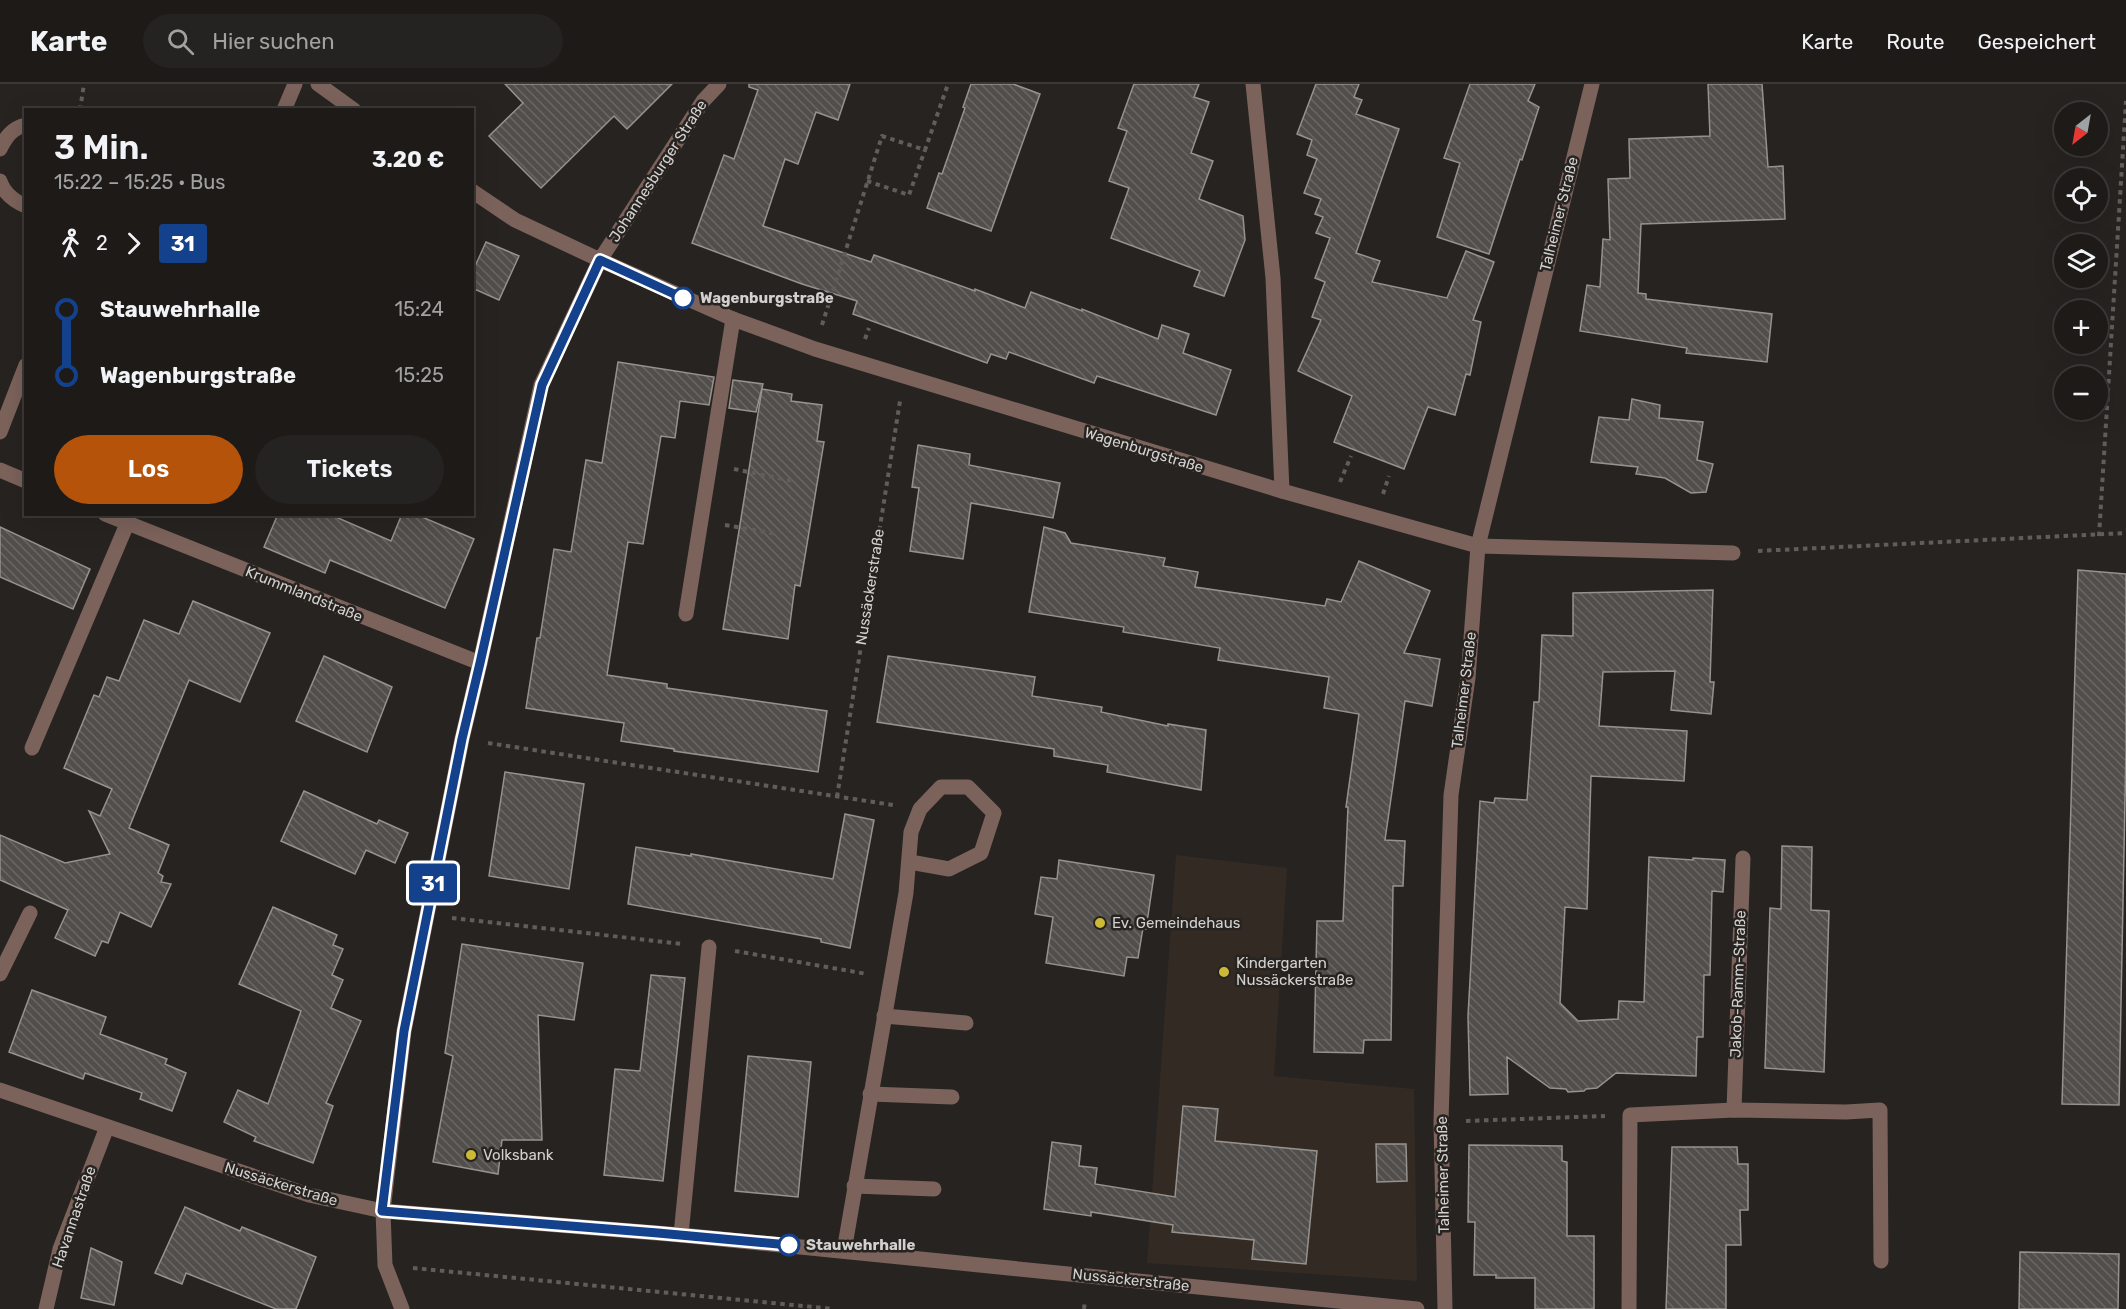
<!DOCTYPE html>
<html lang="de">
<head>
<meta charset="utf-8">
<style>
	:root { --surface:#1d1a18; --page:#252321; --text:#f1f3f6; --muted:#a0a1a2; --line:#3b3837; --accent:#b45309 }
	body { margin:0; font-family:Rubik,sans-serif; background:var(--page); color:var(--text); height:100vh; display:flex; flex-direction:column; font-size:22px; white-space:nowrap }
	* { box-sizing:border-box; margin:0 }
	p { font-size:20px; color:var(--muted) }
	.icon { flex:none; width:33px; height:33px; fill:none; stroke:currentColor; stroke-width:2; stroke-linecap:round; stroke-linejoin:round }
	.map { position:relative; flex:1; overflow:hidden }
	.panel { position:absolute; left:24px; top:24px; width:450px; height:408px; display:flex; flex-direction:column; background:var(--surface); border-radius:0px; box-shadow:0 6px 24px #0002,0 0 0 2px var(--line) }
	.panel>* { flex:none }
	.badge { padding:0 12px; border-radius:4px; font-size:21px; line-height:39px }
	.needle { width:39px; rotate:211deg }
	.buttons { position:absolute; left:2054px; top:18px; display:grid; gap:12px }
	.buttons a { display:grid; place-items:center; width:54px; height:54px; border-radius:50%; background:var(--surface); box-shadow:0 6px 24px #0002,0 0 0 2px var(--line); font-size:30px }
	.map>.badge { position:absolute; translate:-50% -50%; box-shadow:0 0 0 3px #fff }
	.legs { display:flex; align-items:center; gap:9px; height:66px; padding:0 30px; font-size:20px }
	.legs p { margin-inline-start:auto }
	.overview { display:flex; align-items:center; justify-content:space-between; height:102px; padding:0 30px }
	h1 { font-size:33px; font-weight:600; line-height:45px }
	.cta { display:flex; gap:12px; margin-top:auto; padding:12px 30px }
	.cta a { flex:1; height:69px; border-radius:36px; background:var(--accent); color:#fff; font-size:24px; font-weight:600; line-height:69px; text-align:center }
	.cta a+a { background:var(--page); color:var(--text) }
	ul { padding:0 30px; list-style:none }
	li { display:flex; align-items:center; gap:21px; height:66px; font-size:22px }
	li i { display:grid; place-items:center; width:9px; height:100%; margin:0 8px; background:currentColor }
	li i::after { content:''; width:15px; height:15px; margin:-8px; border:4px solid; border-radius:50%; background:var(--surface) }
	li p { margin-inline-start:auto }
	li:first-child i { background:linear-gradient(#0000 50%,currentColor 0) }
	li:last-child i { background:linear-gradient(currentColor 50%,#0000 0) }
	header { display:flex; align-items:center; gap:36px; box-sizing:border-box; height:84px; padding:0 30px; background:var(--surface); border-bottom:2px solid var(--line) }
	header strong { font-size:28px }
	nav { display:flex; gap:33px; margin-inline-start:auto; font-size:21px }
	.search { width:420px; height:54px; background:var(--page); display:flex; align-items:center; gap:15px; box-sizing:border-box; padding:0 21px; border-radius:33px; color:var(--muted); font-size:22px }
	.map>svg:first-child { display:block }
	.built { fill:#332a23 }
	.building { fill:url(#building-back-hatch); stroke:#96928e; stroke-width:1.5 }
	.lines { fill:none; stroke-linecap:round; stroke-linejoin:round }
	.path { stroke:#615d5b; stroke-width:4; stroke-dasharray:4.5 4.5; stroke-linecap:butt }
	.minor { stroke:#7b625b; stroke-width:15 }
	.line-1-casing { stroke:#fff; stroke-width:14 }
	.line-1 { stroke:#14418b; stroke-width:9 }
	.stop-1-dot { fill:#fff; stroke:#14418b; stroke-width:3 }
	.poi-dot { fill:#cdb938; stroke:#272320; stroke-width:2 }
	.labels { text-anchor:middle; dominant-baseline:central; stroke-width:5; stroke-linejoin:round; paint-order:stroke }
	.street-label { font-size:15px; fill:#d3d1cf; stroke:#272320 }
	.stop-label { font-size:15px; font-weight:bold; fill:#d3d1cf; stroke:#272320; text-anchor:start }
	.poi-label { font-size:15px; fill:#d3d1cf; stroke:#272320; text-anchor:start }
</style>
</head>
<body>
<header>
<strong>Karte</strong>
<div class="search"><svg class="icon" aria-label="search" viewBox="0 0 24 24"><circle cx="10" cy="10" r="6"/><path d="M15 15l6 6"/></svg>Hier suchen</div>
<nav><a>Karte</a><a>Route</a><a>Gespeichert</a></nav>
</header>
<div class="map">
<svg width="2126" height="1225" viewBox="0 0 2126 1225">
	<defs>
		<pattern id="building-back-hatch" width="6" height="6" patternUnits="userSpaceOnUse" patternTransform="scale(1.5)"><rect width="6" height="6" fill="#524e4b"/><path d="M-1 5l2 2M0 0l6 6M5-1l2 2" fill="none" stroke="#6a6664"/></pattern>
	</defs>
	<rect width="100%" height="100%" fill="#272320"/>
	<path class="built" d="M 1176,771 L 1287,784 L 1274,992 L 1414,1005 L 1417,1197 L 1147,1179 Z"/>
	<g class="building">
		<path d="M 505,0 L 672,0 L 627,45 L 614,32 L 541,104 L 489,52 L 523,19 Z"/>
		<path d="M 749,0 L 850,0 L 838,36 L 816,28 L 798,80 L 785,75 L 763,142 L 871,178 L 874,171 L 975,207 L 975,205 L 1025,224 L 1031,208 L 1082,227 L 1082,225 L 1158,255 L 1162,241 L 1189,250 L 1183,269 L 1231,286 L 1216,331 L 1097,292 L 1094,299 L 1009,268 L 1006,275 L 991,270 L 987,279 L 853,230 L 857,217 L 802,200 L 692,159 L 724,71 L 734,75 L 758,6 L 749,3 Z"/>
		<path d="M 971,0 L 1013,0 L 1040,10 L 991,147 L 927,124 L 939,89 L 942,90 L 965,24 L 963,23 Z"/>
		<path d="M 1134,0 L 1199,0 L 1194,13 L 1209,18 L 1191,69 L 1213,77 L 1199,115 L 1243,132 L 1245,156 L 1224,212 L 1194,202 L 1200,187 L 1111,154 L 1129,104 L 1109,97 L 1127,47 L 1118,44 Z"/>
		<path d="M 1316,0 L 1359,0 L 1354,13 L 1362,16 L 1356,30 L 1399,45 L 1356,169 L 1380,177 L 1372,198 L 1447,214 L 1466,167 L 1494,178 L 1473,236 L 1481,238 L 1470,291 L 1466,290 L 1455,331 L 1428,323 L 1404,385 L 1334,358 L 1352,312 L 1298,287 L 1321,236 L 1312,233 L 1325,198 L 1315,194 L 1330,154 L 1316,149 L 1323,133 L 1315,130 L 1321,115 L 1304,109 L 1317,75 L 1307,71 L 1312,56 L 1297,50 Z"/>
		<path d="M 1470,0 L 1535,0 L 1528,17 L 1539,23 L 1522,76 L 1520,75 L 1489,170 L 1437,153 L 1460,79 L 1444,74 Z"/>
		<path d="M 1708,0 L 1762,0 L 1768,83 L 1783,82 L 1785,135 L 1641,140 L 1638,209 L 1646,210 L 1646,215 L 1772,230 L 1767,278 L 1686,269 L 1687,264 L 1580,247 L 1587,201 L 1600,203 L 1603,155 L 1610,156 L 1608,95 L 1630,94 L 1629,55 L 1710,52 Z"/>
		<path d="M 486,158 L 519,172 L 499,216 L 472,204 L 472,189 Z"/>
		<path d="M 618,278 L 714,293 L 709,321 L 680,317 L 675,354 L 661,352 L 643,460 L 628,458 L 607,591 L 667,600 L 667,604 L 827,627 L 818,688 L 674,667 L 674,665 L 621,657 L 624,639 L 526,624 L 537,554 L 540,554 L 554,465 L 571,468 L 586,376 L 602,379 Z"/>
		<path d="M 733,296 L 763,300 L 756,328 L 729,324 Z"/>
		<path d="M 762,305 L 792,310 L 791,317 L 822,321 L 817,357 L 824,358 L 800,502 L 795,501 L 788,555 L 723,545 Z"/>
		<path d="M 1632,315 L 1660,321 L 1659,334 L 1703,338 L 1697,376 L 1713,380 L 1706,408 L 1691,409 L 1665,394 L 1636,390 L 1638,383 L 1591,378 L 1599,333 L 1629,336 Z"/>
		<path d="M 918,361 L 970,370 L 969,381 L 1060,399 L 1053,434 L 971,419 L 963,475 L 910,467 L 919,404 L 912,403 Z"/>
		<path d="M 278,430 L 329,430 L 391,457 L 402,430 L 415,430 L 474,455 L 445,524 L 330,476 L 325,489 L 264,463 Z"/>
		<path d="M 0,443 L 90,485 L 73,525 L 0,493 Z"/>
		<path d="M 1044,443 L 1065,449 L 1071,459 L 1165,474 L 1163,482 L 1198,488 L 1195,503 L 1325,522 L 1327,515 L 1341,518 L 1359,477 L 1430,507 L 1404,569 L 1440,575 L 1432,622 L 1405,617 L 1385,756 L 1405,757 L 1403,802 L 1393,802 L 1391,956 L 1364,956 L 1363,969 L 1314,968 L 1317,837 L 1343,837 L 1348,723 L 1346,723 L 1359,630 L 1324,624 L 1329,593 L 1218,576 L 1220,564 L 1123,548 L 1124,543 L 1029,528 Z"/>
		<path d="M 2078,486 L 2126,490 L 2126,665 L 2119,1021 L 2062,1020 Z"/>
		<path d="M 1713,506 L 1710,598 L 1714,598 L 1711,630 L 1671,626 L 1675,587 L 1603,588 L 1599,642 L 1687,647 L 1684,697 L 1591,692 L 1587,825 L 1565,823 L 1560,919 L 1578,937 L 1618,935 L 1619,917 L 1644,918 L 1649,773 L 1693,776 L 1693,774 L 1725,776 L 1723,808 L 1712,807 L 1710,891 L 1704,891 L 1703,953 L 1697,953 L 1696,992 L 1616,989 L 1597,1004 L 1586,1005 L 1584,1007 L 1568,1008 L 1566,1005 L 1550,1004 L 1507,973 L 1508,1010 L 1470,1011 L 1468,932 L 1480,717 L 1494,719 L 1495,714 L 1527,716 L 1534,618 L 1539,618 L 1542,551 L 1573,552 L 1573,509 Z"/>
		<path d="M 193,517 L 270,549 L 240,618 L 189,596 L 129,744 L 169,761 L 158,789 L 163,792 L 161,798 L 171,800 L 151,843 L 120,828 L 108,859 L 102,857 L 95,872 L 55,854 L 68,826 L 0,796 L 0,751 L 65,779 L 110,770 L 89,727 L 100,732 L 112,705 L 64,684 L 94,611 L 99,613 L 107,593 L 119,597 L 144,536 L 179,550 Z"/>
		<path d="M 324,572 L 392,603 L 367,668 L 296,637 Z"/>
		<path d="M 888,572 L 1035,593 L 1032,612 L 1102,623 L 1101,628 L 1168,642 L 1168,640 L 1206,646 L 1201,706 L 1107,688 L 1108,681 L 1054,672 L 1054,665 L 877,638 Z"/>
		<path d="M 505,688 L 584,700 L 569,805 L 489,792 Z"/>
		<path d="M 304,707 L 377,740 L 379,736 L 408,749 L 395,779 L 366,766 L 355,790 L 281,757 Z"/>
		<path d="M 845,730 L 874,736 L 850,864 L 821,858 L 821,855 L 628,820 L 636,763 L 691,772 L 691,770 L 833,795 Z"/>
		<path d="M 1782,762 L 1812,763 L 1811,826 L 1829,827 L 1824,988 L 1765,984 L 1770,824 L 1781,825 Z"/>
		<path d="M 1059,776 L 1154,791 L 1146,845 L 1143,844 L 1138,874 L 1127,873 L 1124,892 L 1046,879 L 1053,833 L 1035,830 L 1041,793 L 1057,795 Z"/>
		<path d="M 273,823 L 337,851 L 333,861 L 343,865 L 332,891 L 343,896 L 331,924 L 361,937 L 326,1019 L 333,1022 L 313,1079 L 254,1057 L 256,1053 L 224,1038 L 238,1006 L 268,1020 L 301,927 L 239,900 Z"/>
		<path d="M 462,860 L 583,879 L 574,936 L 538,931 L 542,1056 L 502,1056 L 498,1090 L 433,1078 L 453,972 L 445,969 Z"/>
		<path d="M 651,891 L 685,894 L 663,1097 L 604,1091 L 615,985 L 640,987 Z"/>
		<path d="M 32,906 L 106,933 L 100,950 L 167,975 L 165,980 L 186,989 L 172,1027 L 140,1015 L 142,1009 L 85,989 L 83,995 L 9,968 Z"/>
		<path d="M 748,972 L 811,978 L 798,1113 L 735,1107 Z"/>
		<path d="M 1183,1022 L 1218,1025 L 1215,1057 L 1317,1067 L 1306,1180 L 1252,1175 L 1254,1156 L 1172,1148 L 1173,1141 L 1091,1128 L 1091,1132 L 1044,1125 L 1052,1058 L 1081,1062 L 1079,1082 L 1097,1084 L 1095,1100 L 1175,1113 Z"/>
		<path d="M 1376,1060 L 1406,1060 L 1407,1097 L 1377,1098 Z"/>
		<path d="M 1469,1061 L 1562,1062 L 1562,1077 L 1567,1078 L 1567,1152 L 1594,1152 L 1594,1225 L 1535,1225 L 1535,1194 L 1496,1194 L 1496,1191 L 1474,1191 L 1475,1138 L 1468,1138 Z"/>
		<path d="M 1672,1063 L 1737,1063 L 1738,1080 L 1748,1080 L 1748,1126 L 1740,1126 L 1741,1161 L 1726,1161 L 1726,1225 L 1666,1225 Z"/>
		<path d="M 185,1123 L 240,1147 L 242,1143 L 316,1173 L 296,1225 L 276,1225 L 186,1189 L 182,1200 L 155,1189 Z"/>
		<path d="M 91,1164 L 122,1178 L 114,1221 L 81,1214 Z"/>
		<path d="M 2020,1168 L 2119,1170 L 2118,1225 L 2019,1225 Z"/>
	</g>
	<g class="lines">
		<g class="path">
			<path d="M 80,26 L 84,0"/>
			<path d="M 867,97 L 909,111 L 925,66"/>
			<path d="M 822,241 L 882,52 L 925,66 L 948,0"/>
			<path d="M 865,255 L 869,244"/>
			<path d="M 734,385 L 792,397"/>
			<path d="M 1340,398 L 1351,372"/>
			<path d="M 1383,410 L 1389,392"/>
			<path d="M 725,441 L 777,450"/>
			<path d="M 2099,452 L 2126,17"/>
			<path d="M 1758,467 L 2126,449"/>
			<path d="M 488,659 L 893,721"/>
			<path d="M 837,713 L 900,317"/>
			<path d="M 452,834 L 683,860"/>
			<path d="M 735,867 L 867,890"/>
			<path d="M 1466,1037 L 1605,1032"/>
			<path d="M 413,1184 L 834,1225"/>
			<path d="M 1084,1225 L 1085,1216"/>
		</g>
		<g class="minor">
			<path d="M 318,0 L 354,26"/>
			<path d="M 1253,0 L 1273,194 L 1282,407"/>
			<path d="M 284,26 L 295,0"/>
			<path d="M 0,65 C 6,53 12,44 26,41"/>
			<path d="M 0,97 C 4,109 14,117 26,122"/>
			<path d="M 472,107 L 515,136 L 600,176 L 733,235 L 815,265 L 1282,407 L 1478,462 L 1733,469"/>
			<path d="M 0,348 L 26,281"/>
			<path d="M 0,386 L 26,397"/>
			<path d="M 105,430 L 480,579"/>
			<path d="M 686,530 L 733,235"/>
			<path d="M 32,664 L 127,440"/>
			<path d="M 0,890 L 30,829"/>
			<path d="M 884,932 L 966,939"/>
			<path d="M 0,1006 L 309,1111 L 383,1127 L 681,1151 L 1417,1225"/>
			<path d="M 870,1010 L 952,1013"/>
			<path d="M 1734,1026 L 1743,774"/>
			<path d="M 854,1102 L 934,1105"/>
			<path d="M 681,1151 L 709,863"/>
			<path d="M 844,1167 L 906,809 L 911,748 L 920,725 L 941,703 L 968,703 L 994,729 L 981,769 L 949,785 L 910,778"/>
			<path d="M 46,1225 L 60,1165 L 107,1043"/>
			<path d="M 402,1225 L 385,1181 L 383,1127 L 404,947 L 462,655 L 480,579 L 541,301 L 600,176 L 703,17 L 719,0"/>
			<path d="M 1445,1225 L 1441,1037 L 1451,711 L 1468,594 L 1478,462 L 1592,0"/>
			<path d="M 1629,1225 L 1630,1031 L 1734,1026 L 1846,1028 L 1880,1026 L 1881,1177"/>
		</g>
	</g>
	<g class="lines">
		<g class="line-1-casing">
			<path id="line-1" d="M 683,214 L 600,176 L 542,301 L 480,579 L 462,655 L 404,947 L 382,1127 L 658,1149 L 789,1161"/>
		</g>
		<use href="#line-1" class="line-1"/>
	</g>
	<g class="stop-1-dot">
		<circle cx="683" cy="214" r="10"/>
		<circle cx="789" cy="1161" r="10"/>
	</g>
	<g class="poi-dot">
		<circle cx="1100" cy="839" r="6"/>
		<circle cx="1224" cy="888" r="6"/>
		<circle cx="471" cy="1071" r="6"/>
	</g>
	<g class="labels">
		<g class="street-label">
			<text transform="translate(658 87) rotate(-57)">Johannesburger Straße</text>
			<text transform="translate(1559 130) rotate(-76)">Talheimer Straße</text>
			<text transform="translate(1144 366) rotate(17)">Wagenburgstraße</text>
			<text transform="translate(870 503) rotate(-81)">Nussäckerstraße</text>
			<text transform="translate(304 510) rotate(22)">Krummlandstraße</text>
			<text transform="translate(1464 606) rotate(-83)">Talheimer Straße</text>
			<text transform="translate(1738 900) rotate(-88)">Jakob-Ramm-Straße</text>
			<text transform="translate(1443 1091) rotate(-91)">Talheimer Straße</text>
			<text transform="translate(281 1100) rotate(17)">Nussäckerstraße</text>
			<text transform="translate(74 1133) rotate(-71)">Havannastraße</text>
			<text transform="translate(1131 1196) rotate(6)">Nussäckerstraße</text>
		</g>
		<g class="stop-label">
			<text x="700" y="214">Wagenburgstraße</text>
			<text x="806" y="1161">Stauwehrhalle</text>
		</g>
		<g class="poi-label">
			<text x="1112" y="839">Ev. Gemeindehaus</text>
			<text x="1236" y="879">Kindergarten<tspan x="1236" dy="17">Nussäckerstraße</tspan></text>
			<text x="483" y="1071">Volksbank</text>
		</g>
	</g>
</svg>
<div class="buttons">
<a><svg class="needle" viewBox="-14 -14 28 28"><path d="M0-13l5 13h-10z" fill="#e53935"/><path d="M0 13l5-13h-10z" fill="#a0a1a2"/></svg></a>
<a><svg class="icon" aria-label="locate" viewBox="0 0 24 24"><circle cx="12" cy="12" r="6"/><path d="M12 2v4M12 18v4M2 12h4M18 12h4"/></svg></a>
<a><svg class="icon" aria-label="layers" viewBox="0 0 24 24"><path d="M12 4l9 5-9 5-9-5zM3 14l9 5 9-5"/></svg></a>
<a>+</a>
<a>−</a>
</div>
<b class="badge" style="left:433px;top:799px;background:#14418b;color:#fff">31</b>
<section class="panel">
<div class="overview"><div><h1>3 Min.</h1><p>15:22 – 15:25 · Bus</p></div><b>3.20 €</b></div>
<div class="legs"><svg class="icon" aria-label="walk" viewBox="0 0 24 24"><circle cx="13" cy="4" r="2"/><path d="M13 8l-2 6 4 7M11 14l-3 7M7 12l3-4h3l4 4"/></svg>2<svg class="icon" aria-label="forward" viewBox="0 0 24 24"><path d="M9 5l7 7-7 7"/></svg><b class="badge" style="background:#14418b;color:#fff">31</b></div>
<ul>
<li><i style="color:#14418b"></i><b>Stauwehrhalle</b><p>15:24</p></li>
<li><i style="color:#14418b"></i><b>Wagenburgstraße</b><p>15:25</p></li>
</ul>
<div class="cta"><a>Los</a><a>Tickets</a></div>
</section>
</div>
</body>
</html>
